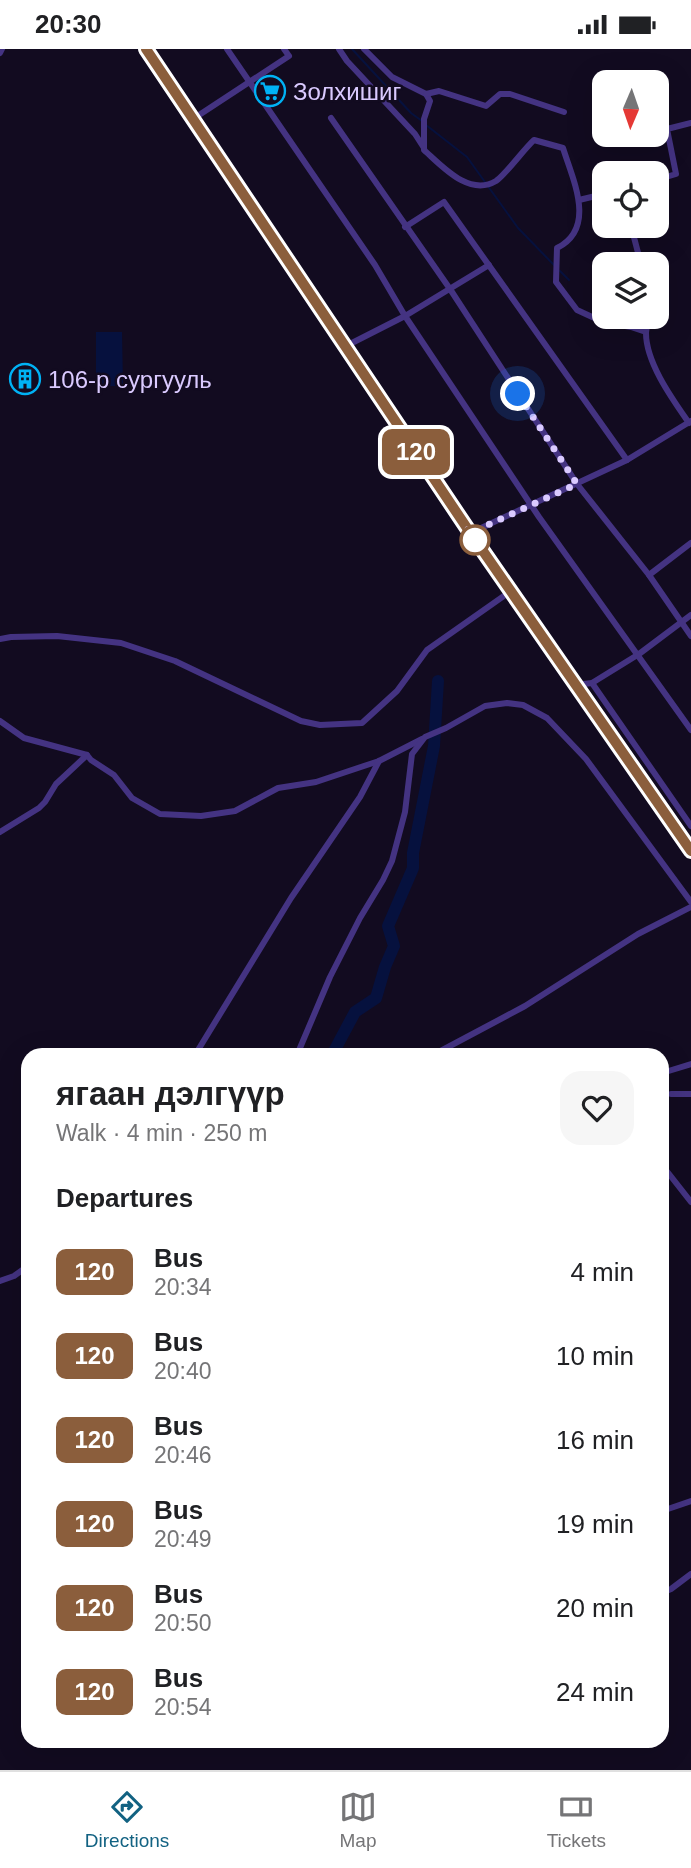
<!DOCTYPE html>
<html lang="en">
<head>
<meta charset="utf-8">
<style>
	:root { --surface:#fff; --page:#f6f6f6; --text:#202124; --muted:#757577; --line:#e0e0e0; --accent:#126282 }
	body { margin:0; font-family:Helvetica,sans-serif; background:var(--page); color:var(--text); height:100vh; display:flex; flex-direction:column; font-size:26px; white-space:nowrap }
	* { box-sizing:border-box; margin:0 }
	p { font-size:23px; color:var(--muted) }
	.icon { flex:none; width:38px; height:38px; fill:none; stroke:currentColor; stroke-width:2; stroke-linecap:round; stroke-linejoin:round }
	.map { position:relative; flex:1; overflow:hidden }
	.details { position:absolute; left:21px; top:999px; width:648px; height:700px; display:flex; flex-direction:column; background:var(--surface); border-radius:21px; box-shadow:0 7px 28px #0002 }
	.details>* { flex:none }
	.badge { padding:0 14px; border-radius:10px; font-size:24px; line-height:46px }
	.needle { width:46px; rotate:182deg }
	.controls { position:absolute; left:592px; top:21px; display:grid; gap:14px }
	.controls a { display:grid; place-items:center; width:77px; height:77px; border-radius:14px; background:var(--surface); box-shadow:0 7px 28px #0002; font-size:35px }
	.you { position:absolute; width:35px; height:35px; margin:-18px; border:5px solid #fff; border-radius:50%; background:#1a73e8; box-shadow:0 0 0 10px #1a73e833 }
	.map>.badge { position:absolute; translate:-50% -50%; box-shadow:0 0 0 4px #fff }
	h2 { padding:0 35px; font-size:26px; line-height:63px }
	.round { display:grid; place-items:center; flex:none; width:74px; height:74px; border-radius:21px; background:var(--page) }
	.head { display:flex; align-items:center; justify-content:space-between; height:119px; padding:0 35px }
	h1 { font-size:33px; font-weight:800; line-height:52px }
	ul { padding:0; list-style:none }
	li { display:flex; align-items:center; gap:21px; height:84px; padding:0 35px }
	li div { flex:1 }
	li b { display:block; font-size:26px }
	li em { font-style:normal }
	li .badge { min-width:77px; font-weight:700; text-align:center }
	.status { display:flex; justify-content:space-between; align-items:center; height:49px; padding:0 35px; background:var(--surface); direction:ltr }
	.status svg { height:19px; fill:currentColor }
	.tab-bar { display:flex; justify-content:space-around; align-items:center; height:98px; border-top:2px solid var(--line); background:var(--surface); font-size:19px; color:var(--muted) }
	.tab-bar a { display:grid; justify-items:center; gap:4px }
	.tab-bar .current { color:var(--accent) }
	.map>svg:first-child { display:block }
	.water { fill:#06113e }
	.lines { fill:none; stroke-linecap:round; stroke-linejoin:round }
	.stream { stroke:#06113e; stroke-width:2 }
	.river { stroke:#06113e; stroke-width:12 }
	.minor { stroke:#443382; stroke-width:6 }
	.major { stroke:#dc51ff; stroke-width:8 }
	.line-casing { stroke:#fff; stroke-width:16 }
	.line { stroke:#8b5e3c; stroke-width:10 }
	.walk { stroke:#dacaff; stroke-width:7; stroke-dasharray:0 12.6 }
	.stop-dot { fill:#fff; stroke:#8b5e3c; stroke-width:3.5 }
	.labels { text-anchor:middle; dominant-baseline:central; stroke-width:5; stroke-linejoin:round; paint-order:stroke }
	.poi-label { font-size:24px; fill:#dacaff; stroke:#120b20; text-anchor:start }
</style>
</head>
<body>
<div class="status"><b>20:30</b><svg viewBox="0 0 49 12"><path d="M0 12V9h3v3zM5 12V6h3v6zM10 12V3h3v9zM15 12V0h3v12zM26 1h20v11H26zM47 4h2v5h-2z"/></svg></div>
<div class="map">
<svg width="691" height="1721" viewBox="0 0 691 1721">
	<rect width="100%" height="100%" fill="#120b20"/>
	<path class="water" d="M 96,283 L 122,283 L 123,337 L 96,337 Z"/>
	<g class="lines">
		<g class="stream">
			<path d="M 352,0 L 411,64 L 422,72"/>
			<path d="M 426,76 L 467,108 L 518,179 L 554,216"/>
			<path d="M 560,222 L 569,231"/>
		</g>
		<path class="river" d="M 332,1006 L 355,963 L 376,949 L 385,918 L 394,897 L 388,877 L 413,819 L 413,804 L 434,697 L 438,632"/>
		<g class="minor">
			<path d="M 227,0 L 375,216 L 405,267 L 539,468 L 691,681"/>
			<path d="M 339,0 L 347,12 L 415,85 L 424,99"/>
			<path d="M 364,0 L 392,28 L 426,45 L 430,52 L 424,70 L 424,101 C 442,117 469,148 496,132 C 506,125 524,100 534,91 L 563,99 C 573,131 597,179 557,199 L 556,233 L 577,261 L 603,273 L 631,278 L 646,283"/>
			<path d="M 0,4 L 2,0"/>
			<path d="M 426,45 L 439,42 L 486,57 L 500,45 L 510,45 L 564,63"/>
			<path d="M 331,69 L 450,240 L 577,435 L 649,526 L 691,587"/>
			<path d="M 193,70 L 289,7 L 284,0"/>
			<path d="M 656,131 L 676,125 L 667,80 L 691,74"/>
			<path d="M 579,151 L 604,145"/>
			<path d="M 631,177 L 641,215"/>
			<path d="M 405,178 L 444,153 L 627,411"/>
			<path d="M 650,268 C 649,273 646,279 646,284 C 646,314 673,351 689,374"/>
			<path d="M 346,297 L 405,267 L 489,216"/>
			<path d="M 467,479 L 479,480 L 627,411 L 691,372"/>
			<path d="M 649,526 L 691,494"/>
			<path d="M 0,590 L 11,588 L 57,587 L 121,594 L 175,612 L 301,672 L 320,676 L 362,674 L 397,642 L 427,601 L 511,542"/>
			<path d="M 592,634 L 691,777"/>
			<path d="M 575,636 L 592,634 L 639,605 L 691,566"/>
			<path d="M 0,672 L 24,689 L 87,706 L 91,711 L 114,726 L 132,749 L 160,765 L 201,767 L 235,762 L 278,739 L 316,733 L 379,712 L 422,690"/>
			<path d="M 0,783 L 39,759 L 45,753 L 56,735 L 87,706"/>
			<path d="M 195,1006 L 291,849 L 360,748 L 379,712"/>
			<path d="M 297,1006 L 330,928 L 360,869 L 383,831 L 392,812 L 405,763 L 412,705 L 425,688 L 446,679 L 485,657 L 507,654 L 523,656 L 547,669 L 586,710 L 691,853"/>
			<path d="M 433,1006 L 525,957 L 638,885 L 691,858"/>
			<path d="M 662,1024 L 691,1015"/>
			<path d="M 671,1045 L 691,1045"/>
			<path d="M 662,1116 L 691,1153"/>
			<path d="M 0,1232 L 14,1227 L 28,1217"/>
			<path d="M 662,1462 L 691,1452"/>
			<path d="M 662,1544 L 671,1540 L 691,1525"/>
		</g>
		<path class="major" d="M 146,0 L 467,479 L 691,803"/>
	</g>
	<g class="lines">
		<g class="line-casing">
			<path id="line" d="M 146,0 L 467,479 L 691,802"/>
		</g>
		<use href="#line" class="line"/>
		<path class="walk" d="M 475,491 L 467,479 L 479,480 L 577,435 L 518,345"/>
	</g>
	<defs>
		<g id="supermarket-ring" transform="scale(1.575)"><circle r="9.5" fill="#120b20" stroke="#00b2f5" stroke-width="1.5"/><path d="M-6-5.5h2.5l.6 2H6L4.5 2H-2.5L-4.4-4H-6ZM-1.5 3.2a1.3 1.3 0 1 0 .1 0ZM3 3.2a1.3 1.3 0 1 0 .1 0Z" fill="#00b2f5"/></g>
		<g id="building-ring" transform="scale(1.575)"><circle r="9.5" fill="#120b20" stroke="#00b2f5" stroke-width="1.5"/><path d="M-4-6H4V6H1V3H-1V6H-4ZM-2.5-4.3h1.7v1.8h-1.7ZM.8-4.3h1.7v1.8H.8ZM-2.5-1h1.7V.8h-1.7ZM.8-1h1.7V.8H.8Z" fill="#00b2f5"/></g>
	</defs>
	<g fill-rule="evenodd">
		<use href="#supermarket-ring" x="270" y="42"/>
		<use href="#building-ring" x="25" y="330"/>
	</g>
	<circle class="stop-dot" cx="475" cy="491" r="14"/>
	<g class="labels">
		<g class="poi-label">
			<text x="293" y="42">Золхишиг</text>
			<text x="48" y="330">106-р сургууль</text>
		</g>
	</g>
</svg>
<div class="controls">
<a><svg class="needle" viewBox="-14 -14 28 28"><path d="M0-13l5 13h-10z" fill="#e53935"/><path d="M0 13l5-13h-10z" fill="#757577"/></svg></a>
<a><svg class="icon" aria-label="locate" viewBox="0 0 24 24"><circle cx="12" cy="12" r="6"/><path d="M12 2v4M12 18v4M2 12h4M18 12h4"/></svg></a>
<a><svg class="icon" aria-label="layers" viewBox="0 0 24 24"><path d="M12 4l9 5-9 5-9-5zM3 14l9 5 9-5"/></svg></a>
</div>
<div class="you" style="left:518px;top:345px"></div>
<b class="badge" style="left:416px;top:403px;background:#8b5e3c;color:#fff">120</b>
<section class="details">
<div class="head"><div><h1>ягаан дэлгүүр</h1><p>Walk · 4 min · 250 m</p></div><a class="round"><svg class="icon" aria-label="heart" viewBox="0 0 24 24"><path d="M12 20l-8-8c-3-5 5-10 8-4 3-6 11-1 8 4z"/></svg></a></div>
<h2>Departures</h2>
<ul>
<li><span class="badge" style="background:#8b5e3c;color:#fff">120</span><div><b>Bus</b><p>20:34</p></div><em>4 min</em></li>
<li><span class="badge" style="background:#8b5e3c;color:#fff">120</span><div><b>Bus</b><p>20:40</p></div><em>10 min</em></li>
<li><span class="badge" style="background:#8b5e3c;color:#fff">120</span><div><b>Bus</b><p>20:46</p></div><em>16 min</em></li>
<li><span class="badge" style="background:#8b5e3c;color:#fff">120</span><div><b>Bus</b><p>20:49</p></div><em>19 min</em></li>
<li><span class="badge" style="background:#8b5e3c;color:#fff">120</span><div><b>Bus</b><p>20:50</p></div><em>20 min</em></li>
<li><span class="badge" style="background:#8b5e3c;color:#fff">120</span><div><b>Bus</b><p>20:54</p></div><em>24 min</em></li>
</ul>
</section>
</div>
<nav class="tab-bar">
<a class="current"><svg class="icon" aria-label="directions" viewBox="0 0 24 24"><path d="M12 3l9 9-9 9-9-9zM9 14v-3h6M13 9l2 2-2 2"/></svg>Directions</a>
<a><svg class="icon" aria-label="map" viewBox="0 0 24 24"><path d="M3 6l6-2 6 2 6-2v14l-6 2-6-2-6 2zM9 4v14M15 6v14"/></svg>Map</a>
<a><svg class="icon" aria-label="tickets" viewBox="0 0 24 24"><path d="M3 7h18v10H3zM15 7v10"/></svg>Tickets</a>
</nav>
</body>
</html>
